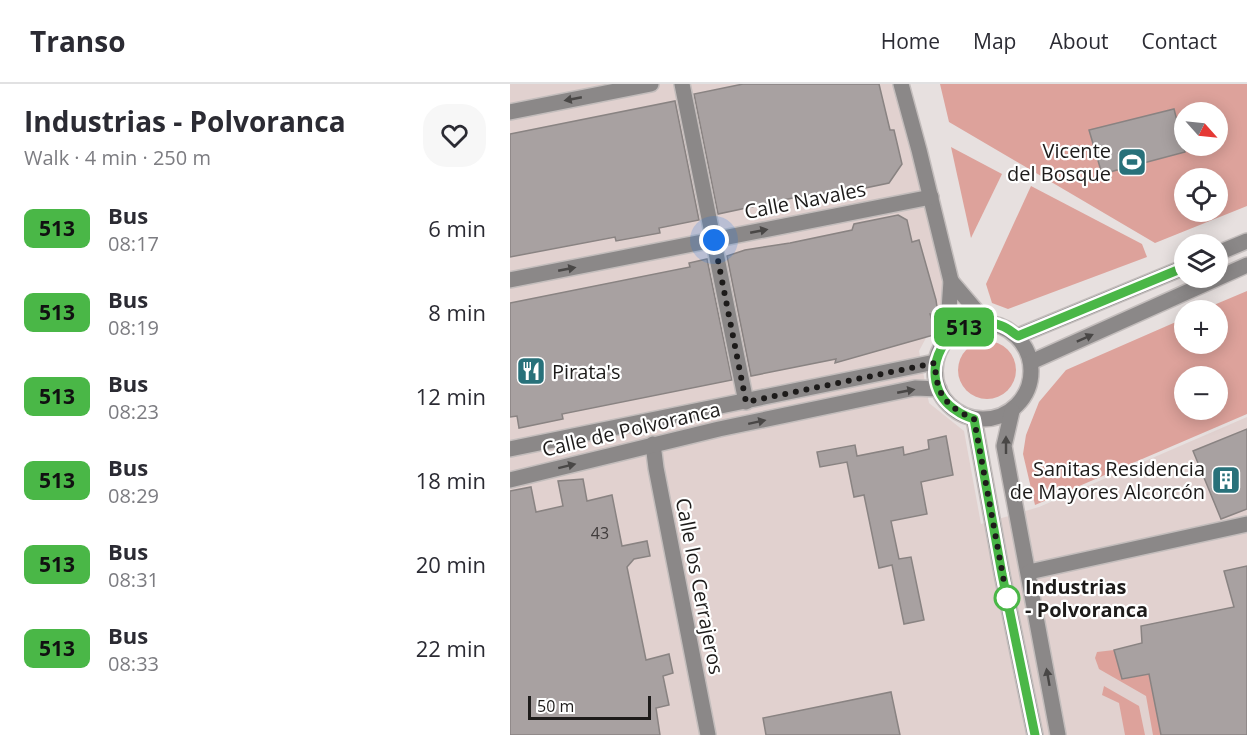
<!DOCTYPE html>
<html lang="en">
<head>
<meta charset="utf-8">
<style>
	:root { --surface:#fff; --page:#f7f7f7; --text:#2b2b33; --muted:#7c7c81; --line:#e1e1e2 }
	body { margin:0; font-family:"Open Sans",sans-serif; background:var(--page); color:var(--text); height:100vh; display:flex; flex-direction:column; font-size:22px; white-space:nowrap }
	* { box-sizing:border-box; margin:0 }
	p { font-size:20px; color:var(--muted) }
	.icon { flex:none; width:33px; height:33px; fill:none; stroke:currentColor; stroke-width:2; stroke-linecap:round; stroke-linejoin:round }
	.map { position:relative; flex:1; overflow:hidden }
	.drawer { display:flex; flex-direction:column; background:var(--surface); width:510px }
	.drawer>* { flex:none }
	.badge { padding:0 12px; border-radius:9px; font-size:21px; line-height:39px }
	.needle { width:39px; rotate:117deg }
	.buttons { position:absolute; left:664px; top:18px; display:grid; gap:12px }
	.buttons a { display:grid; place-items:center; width:54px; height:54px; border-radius:50%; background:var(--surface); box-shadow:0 3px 15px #0003; font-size:30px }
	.scale { position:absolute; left:18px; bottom:15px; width:123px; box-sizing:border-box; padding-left:6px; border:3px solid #1d1b1a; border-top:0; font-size:16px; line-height:21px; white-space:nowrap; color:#1d1b1a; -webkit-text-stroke:4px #fff; paint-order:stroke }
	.you { position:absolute; width:30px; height:30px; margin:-15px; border:4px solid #fff; border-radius:50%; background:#1a73e8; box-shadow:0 0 0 9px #1a73e833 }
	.map>.badge { position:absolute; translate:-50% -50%; box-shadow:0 0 0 3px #fff }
	.round { display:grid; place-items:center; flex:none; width:63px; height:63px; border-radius:24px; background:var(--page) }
	.overview { display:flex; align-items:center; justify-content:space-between; height:102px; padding:0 24px }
	h1 { font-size:28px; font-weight:700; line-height:45px }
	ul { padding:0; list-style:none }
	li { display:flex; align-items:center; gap:18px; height:84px; padding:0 24px }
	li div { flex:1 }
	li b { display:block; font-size:22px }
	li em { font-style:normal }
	li .badge { min-width:66px; font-weight:700; text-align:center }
	header { display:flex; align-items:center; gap:36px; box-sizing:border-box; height:84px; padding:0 30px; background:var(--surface); border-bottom:2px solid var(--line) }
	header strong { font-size:28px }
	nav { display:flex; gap:33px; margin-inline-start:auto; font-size:21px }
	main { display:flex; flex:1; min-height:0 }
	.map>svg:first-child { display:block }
	.built { fill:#e1d1cf }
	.green { fill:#dda29b; fill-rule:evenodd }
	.building { fill:#a8a1a1; stroke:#898382; stroke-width:1.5 }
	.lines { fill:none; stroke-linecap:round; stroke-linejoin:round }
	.minor-casing { stroke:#c3bdbc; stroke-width:18 }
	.minor { stroke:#8b8888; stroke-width:15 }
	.oneway { fill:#494746 }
	.line-casing { stroke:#fff; stroke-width:14 }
	.line { stroke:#4ab747; stroke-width:9 }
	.walk { stroke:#1d1b1a; stroke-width:6; stroke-dasharray:0 10.8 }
	.stop-dot { fill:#fff; stroke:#4ab747; stroke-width:3 }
	.labels { text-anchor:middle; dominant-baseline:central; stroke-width:4.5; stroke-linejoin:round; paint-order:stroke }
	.number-label { font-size:16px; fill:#403c3c }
	.poi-label { font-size:20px; fill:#1d1b1a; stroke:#fff; text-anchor:end }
	.street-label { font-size:20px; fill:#1d1b1a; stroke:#fff }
	.stop-label { font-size:20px; font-weight:bold; fill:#1d1b1a; stroke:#fff; text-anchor:start }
</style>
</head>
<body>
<header>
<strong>Transo</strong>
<nav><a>Home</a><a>Map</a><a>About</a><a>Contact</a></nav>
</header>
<main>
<section class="drawer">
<div class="overview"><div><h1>Industrias - Polvoranca</h1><p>Walk · 4 min · 250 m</p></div><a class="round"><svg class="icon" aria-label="heart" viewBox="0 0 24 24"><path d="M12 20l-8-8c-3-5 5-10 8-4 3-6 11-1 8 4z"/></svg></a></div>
<ul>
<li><span class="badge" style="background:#4ab747;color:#111">513</span><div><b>Bus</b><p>08:17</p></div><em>6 min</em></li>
<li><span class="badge" style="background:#4ab747;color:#111">513</span><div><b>Bus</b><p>08:19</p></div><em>8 min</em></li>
<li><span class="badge" style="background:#4ab747;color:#111">513</span><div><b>Bus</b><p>08:23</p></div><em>12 min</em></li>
<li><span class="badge" style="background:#4ab747;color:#111">513</span><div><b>Bus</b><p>08:29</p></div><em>18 min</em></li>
<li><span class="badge" style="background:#4ab747;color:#111">513</span><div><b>Bus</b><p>08:31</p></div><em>20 min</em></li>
<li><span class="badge" style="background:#4ab747;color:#111">513</span><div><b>Bus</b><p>08:33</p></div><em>22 min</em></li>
</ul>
</section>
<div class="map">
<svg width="737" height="651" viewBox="0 0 737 651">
	<rect width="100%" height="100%" fill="#e7e0df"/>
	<path class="built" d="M 0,0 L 387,0 L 440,209 L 409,267 L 419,319 L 454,347 L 471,440 L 529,423 L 737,333 L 737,651 L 0,651 Z"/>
	<g class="green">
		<path d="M 430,0 L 737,0 L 737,122 L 645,159 L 439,38 ZM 675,28 L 708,28 L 708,62 L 675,62 ZM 675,94 L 708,94 L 708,128 L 675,128 Z"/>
		<path d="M 441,63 L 492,90 L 461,154 Z"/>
		<path d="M 521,102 L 632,160 L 637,173 L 498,225 L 482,219 L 476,200 Z"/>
		<path d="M 737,207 L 737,330 L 525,421 L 513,370 L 516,351 L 529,318 L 556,286 L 675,234 L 675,260 L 708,260 L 708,226 L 692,226 ZM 708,292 L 708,326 L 675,326 L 675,292 Z"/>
		<circle cx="477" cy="286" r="29"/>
		<path d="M 604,566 L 612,595 L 639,590 L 651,651 L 643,651 L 636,612 L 589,585 L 585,574 L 587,568 Z"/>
		<path d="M 594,602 L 629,622 L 635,651 L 615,651 L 609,619 L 592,611 Z"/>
	</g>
	<g class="building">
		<path d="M 233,0 L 369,0 L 380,46 L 384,46 L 392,80 L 379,99 L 336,108 L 336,106 L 292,112 L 208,130 L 184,10 Z"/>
		<path d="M 165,17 L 189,136 L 149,144 L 150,149 L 106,157 L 105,153 L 0,173 L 0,50 Z"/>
		<path d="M 664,25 L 675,68 L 592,90 L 579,46 Z"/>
		<path d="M 388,131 L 397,136 L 402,158 L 409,156 L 426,216 L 428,230 L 420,230 L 427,250 L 325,279 L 326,275 L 241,292 L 217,172 L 235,166 L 280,159 L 342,146 L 344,140 Z"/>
		<path d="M 197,175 L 222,296 L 52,330 L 53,335 L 9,344 L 7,332 L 0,333 L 0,219 L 180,183 L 179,179 Z"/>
		<path d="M 737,345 L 737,425 L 711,435 L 683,367 Z"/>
		<path d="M 436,352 L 443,391 L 411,398 L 417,430 L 381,437 L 389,475 L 401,473 L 414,536 L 394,540 L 382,481 L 369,484 L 354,411 L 344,413 L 337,378 L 310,383 L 307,368 L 345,361 L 347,372 L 393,363 L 394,371 L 419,365 L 418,356 Z"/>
		<path d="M 73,395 L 77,417 L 102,411 L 112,462 L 137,457 L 140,472 L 124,475 L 117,483 L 136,576 L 159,570 L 163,589 L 153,592 L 159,621 L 146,624 L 150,651 L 0,651 L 0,407 L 21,403 L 26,428 L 53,422 L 48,397 Z"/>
		<path d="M 737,482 L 737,651 L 651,651 L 639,590 L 612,595 L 604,566 L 632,559 L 631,542 L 724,523 L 714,487 Z"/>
		<path d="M 381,608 L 390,651 L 256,651 L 253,634 Z"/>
	</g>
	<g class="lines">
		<g class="minor-casing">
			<g id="minor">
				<path d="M 172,0 L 236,318"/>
				<path d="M 391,0 L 409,66 L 441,197 L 437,255"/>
				<path d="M 0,28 L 141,0"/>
				<path d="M 708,169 L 737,157"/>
				<path d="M 0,196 L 421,113"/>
				<path d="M 441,197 L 476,238"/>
				<circle cx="473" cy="287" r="48"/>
				<path d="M 508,252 L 675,183"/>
				<path d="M 521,278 L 737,181"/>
				<path d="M 502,327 L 494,362 L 548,651"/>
				<path d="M 464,335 L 492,490 L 525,651"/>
				<path d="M 143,360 L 146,384 L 198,651"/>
				<path d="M 0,365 L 425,278"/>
				<path d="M 0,396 L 209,345 L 405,304 L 429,305"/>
				<path d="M 519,488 L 737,440"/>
			</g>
		</g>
		<use href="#minor" class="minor"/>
	</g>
	<defs><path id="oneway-solid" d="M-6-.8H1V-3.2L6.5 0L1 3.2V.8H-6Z" transform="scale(1.5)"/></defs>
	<g class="oneway">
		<use href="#oneway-solid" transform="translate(63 15) rotate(169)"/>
		<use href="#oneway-solid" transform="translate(249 147) rotate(-11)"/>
		<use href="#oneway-solid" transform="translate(57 185) rotate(-11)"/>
		<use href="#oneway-solid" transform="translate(575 254) rotate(-24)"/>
		<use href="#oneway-solid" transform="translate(396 307) rotate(-11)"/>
		<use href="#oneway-solid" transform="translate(247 338) rotate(-12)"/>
		<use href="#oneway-solid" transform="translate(496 361) rotate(-90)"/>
		<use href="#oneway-solid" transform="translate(57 382) rotate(-14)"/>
		<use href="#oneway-solid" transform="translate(538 593) rotate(-100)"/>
	</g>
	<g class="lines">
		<g class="line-casing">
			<path id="line" d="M 525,651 L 492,490 L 464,335 C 458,333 452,331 447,327 C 398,296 439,220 492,242 C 498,244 503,249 508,252 L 675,183"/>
		</g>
		<use href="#line" class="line"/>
		<path class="walk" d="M 204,156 L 236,318 L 425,279 C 426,310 435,322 464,335 L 497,514"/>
	</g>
	<defs>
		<g id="stadium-square" transform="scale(1.5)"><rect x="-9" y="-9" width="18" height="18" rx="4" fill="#28717a" stroke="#fff"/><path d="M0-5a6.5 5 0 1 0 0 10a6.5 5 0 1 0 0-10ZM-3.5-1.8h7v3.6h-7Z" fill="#fff"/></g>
		<g id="restaurant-square" transform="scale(1.5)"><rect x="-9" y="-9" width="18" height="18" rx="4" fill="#28717a" stroke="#fff"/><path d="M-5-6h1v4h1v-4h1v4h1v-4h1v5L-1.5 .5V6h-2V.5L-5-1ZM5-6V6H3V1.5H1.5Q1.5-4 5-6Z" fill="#fff"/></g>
		<g id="building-square" transform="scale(1.5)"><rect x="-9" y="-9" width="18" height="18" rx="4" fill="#28717a" stroke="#fff"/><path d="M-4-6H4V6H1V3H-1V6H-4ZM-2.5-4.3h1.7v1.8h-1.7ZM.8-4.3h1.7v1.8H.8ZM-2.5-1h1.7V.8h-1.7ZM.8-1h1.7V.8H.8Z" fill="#fff"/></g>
	</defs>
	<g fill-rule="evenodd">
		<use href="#stadium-square" x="622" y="78"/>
		<use href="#restaurant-square" x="21" y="287"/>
		<use href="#building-square" x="716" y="396"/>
	</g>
	<circle class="stop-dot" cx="497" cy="514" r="12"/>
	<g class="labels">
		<g class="number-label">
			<text x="90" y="449">43</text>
		</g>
		<g class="poi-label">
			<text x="601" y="66">Vicente<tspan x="601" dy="23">del Bosque</tspan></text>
			<text x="42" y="287" text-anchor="start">Pirata's</text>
			<text x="695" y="384">Sanitas Residencia<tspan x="695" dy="23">de Mayores Alcorcón</tspan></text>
		</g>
		<g class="street-label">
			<text transform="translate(295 116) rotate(-11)">Calle Navales</text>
			<text transform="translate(121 345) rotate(-13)">Calle de Polvoranca</text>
			<text transform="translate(190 502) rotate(79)">Calle los Cerrajeros</text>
		</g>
		<g class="stop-label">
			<text x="515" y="502">Industrias<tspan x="515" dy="23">- Polvoranca</tspan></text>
		</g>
	</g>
</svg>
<div class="buttons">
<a><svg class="needle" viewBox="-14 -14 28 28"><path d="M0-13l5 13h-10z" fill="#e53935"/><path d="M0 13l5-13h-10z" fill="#7c7c81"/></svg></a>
<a><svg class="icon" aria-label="locate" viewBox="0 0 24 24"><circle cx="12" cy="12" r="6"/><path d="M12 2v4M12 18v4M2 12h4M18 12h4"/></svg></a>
<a><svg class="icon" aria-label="layers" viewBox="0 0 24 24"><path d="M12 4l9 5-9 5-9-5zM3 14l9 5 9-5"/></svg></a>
<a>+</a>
<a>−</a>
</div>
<div class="scale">50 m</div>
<div class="you" style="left:204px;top:156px"></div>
<b class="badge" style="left:454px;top:243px;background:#4ab747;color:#111">513</b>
</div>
</main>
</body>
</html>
